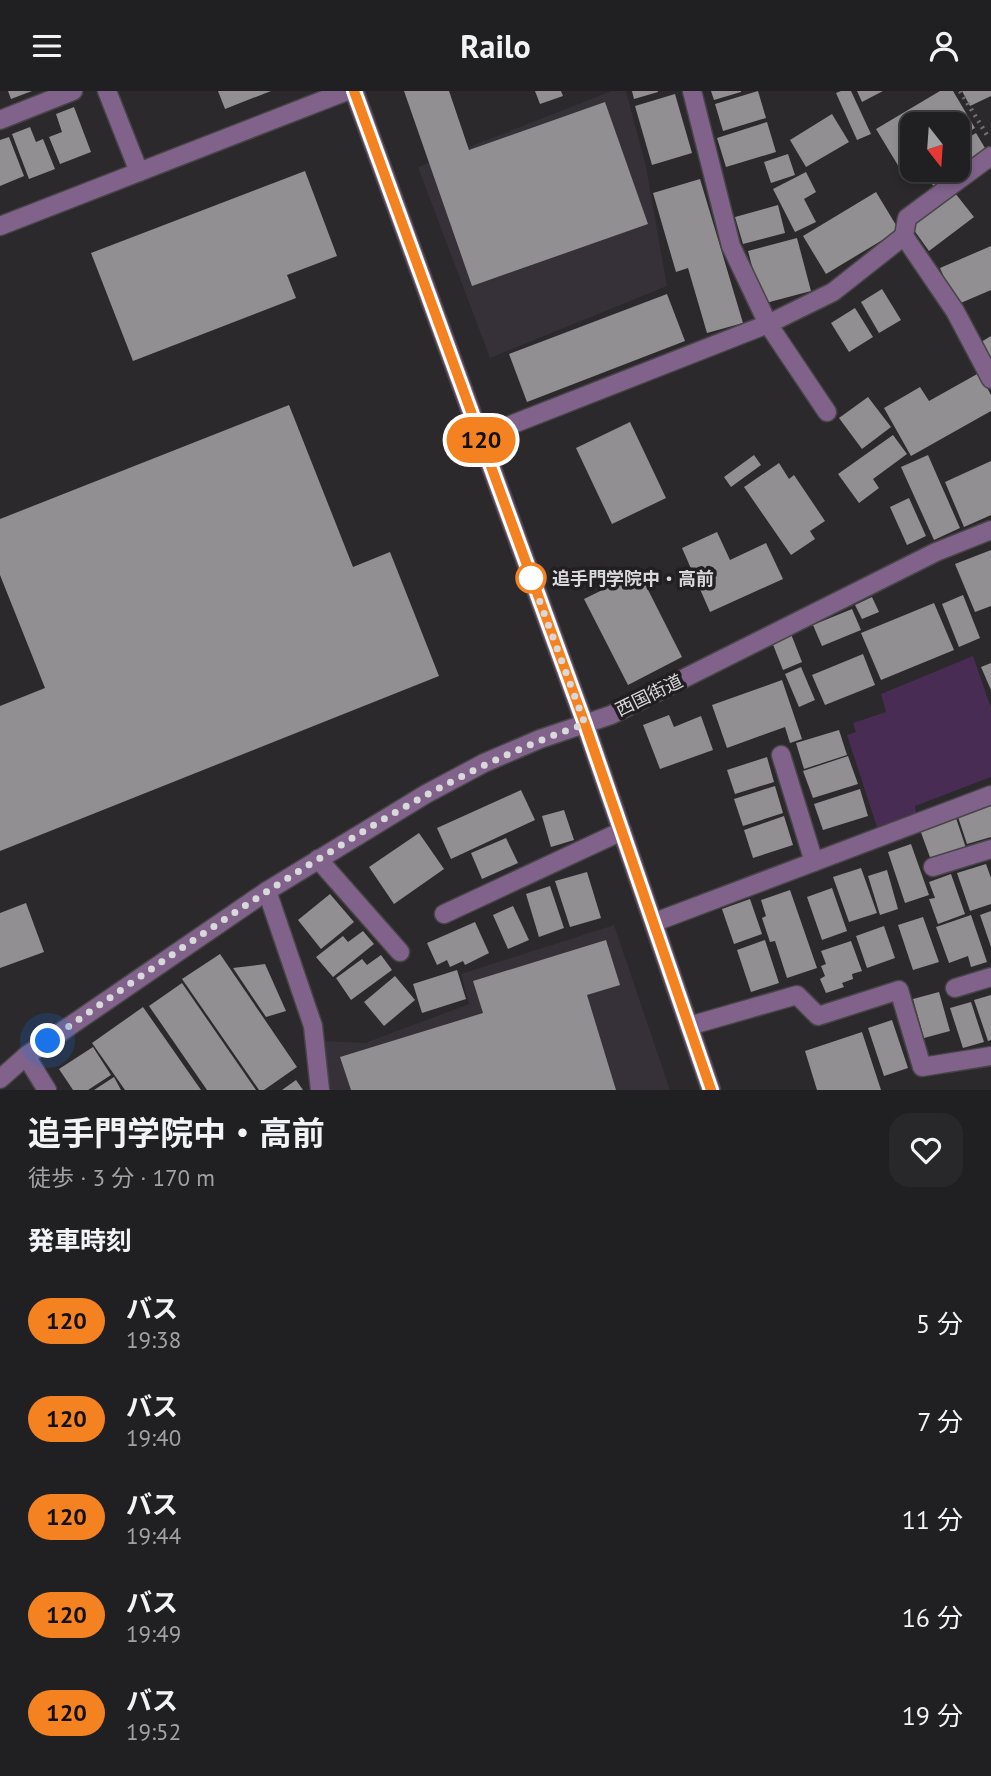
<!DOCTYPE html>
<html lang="ja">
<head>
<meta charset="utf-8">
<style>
	:root { --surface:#201f21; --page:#28272a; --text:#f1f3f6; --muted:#a2a2a5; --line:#3d3d3f }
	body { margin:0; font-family:"PT Sans","Noto Sans JP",sans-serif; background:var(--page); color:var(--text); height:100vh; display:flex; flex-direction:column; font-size:26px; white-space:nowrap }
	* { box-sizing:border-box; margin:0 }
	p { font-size:23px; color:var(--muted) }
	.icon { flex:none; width:38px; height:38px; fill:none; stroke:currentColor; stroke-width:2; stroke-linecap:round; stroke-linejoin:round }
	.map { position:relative; height:999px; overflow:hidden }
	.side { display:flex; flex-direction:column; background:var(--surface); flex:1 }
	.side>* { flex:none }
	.badge { padding:0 14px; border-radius:23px; font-size:24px; line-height:46px }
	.needle { width:46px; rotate:163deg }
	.fabs { position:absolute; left:900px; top:21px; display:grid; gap:14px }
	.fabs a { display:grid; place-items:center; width:70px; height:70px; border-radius:14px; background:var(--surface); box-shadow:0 4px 10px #0003,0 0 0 2px var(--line); font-size:35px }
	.you { position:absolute; width:35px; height:35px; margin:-18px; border:5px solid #fff; border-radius:50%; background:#1a73e8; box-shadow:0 0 0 10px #1a73e833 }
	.map>.badge { position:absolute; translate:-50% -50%; box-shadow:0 0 0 4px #fff }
	h2 { padding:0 28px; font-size:26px; line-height:63px }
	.round { display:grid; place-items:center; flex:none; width:74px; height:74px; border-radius:21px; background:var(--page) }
	.summary { display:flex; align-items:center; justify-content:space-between; height:119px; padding:0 28px }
	h1 { font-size:33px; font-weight:700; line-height:52px }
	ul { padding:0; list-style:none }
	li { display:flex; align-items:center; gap:21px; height:98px; padding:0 28px }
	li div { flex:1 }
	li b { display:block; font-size:26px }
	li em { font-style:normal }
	li .badge { min-width:77px; font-weight:700; text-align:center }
	header { display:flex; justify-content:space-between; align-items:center; height:91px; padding:0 28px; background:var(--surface); font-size:32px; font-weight:700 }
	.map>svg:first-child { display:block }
	.built { fill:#363038 }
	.green { fill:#492c53 }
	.building { fill:#928f93 }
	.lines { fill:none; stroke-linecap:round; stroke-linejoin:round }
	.minor-casing { stroke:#474548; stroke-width:21 }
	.path { stroke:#727073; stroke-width:4.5; stroke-dasharray:2 5; stroke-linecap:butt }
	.minor { stroke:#80628b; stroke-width:18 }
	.line-casing { stroke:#fff; stroke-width:16 }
	.line { stroke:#f58220; stroke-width:10 }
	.walk { stroke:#d9d8da; stroke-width:7; stroke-dasharray:0 12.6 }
	.stop-dot { fill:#fff; stroke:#f58220; stroke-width:3.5 }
	.labels { text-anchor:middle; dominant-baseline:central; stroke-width:7; stroke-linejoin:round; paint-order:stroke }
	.stop-label { font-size:18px; font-weight:bold; fill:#d9d8da; stroke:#211f22; text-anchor:start }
	.street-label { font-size:18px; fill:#d9d8da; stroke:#211f22 }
</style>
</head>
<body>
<header><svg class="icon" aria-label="menu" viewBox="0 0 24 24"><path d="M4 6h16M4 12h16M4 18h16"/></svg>Railo<svg class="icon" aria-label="person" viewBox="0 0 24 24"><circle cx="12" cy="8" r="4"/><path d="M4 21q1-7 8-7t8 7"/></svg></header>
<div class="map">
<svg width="991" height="999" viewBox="0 0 991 999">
	<rect width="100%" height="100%" fill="#2b292c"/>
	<g class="built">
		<path d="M 612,0 L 626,0 L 646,76 L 667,195 L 490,267 L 418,76 Z"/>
		<path d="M 614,834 L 670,999 L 329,999 L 324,950 L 365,952 L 469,913 L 461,883 Z"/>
	</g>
	<path class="green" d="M 973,565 L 991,617 L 991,686 L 915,715 L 916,722 L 877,736 L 847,644 L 856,641 L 853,632 L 886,621 L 881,603 Z"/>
	<g class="building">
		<path d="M 8,0 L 32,0 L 11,8 Z"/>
		<path d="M 218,0 L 271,0 L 225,18 Z"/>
		<path d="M 404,0 L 449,0 L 469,59 L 605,11 L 648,133 L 472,195 Z"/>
		<path d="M 535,0 L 561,0 L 563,5 L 540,13 Z"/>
		<path d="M 632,0 L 658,0 L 658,1 L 634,8 Z"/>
		<path d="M 711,0 L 741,0 L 741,1 L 714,9 Z"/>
		<path d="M 758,0 L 766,27 L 723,40 L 715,13 Z"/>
		<path d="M 841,0 L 851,0 L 871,43 L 857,49 L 836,2 Z"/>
		<path d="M 857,0 L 883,0 L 862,11 Z"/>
		<path d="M 940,0 L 953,0 L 975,37 L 957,48 L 957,33 L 912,33 L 912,75 L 902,81 L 876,38 Z"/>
		<path d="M 962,0 L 991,0 L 991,5 L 970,15 Z"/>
		<path d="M 675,3 L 692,62 L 652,74 L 635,15 Z"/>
		<path d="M 74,16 L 91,61 L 60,73 L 49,46 L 62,41 L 56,23 Z"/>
		<path d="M 832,23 L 849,51 L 806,76 L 790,49 Z"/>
		<path d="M 767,31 L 776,61 L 726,76 L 717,47 Z"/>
		<path d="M 30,36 L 36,51 L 43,48 L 55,78 L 29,88 L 12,43 Z"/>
		<path d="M 976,42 L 988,62 L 969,73 L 957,53 Z"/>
		<path d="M 9,46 L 24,85 L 0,95 L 0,49 Z"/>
		<path d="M 788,63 L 795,84 L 771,92 L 764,71 Z"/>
		<path d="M 923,79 L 947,79 L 951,86 L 934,96 Z"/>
		<path d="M 305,80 L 337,165 L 287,184 L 296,207 L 133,270 L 91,162 Z"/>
		<path d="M 806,81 L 816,101 L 804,108 L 816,131 L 795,141 L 773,98 Z"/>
		<path d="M 700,88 L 743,232 L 707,242 L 688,177 L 676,181 L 653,102 Z"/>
		<path d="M 876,101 L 899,139 L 826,183 L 803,145 Z"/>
		<path d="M 955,102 L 974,126 L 929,160 L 911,135 Z"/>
		<path d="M 778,114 L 785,142 L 743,153 L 735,126 Z"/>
		<path d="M 797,147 L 811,200 L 762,213 L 748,160 Z"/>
		<path d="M 991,155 L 991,199 L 956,214 L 940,177 Z"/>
		<path d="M 882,198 L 901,229 L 879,242 L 861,211 Z"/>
		<path d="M 667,203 L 685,250 L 527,311 L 509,263 Z"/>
		<path d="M 855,217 L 873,246 L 849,261 L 831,232 Z"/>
		<path d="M 991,245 L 991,269 L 981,251 Z"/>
		<path d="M 979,282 L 991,304 L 991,320 L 911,365 L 884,317 L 920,296 L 929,310 Z"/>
		<path d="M 868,306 L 891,336 L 862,358 L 839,327 Z"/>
		<path d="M 289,314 L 353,476 L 390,461 L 439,585 L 0,760 L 0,615 L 45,597 L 0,484 L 0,428 Z"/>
		<path d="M 630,331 L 666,407 L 612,433 L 576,357 Z"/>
		<path d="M 893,344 L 907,363 L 873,388 L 879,397 L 859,412 L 838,383 Z"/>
		<path d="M 754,364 L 761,374 L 731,396 L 724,386 Z"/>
		<path d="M 928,364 L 960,437 L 934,449 L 901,376 Z"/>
		<path d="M 991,370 L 991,424 L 964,436 L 945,391 Z"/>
		<path d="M 779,372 L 789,388 L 794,384 L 825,430 L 810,440 L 815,448 L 791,464 L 744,396 Z"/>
		<path d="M 909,407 L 926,445 L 907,454 L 890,416 Z"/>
		<path d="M 717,441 L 730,469 L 766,452 L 783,488 L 710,521 L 682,457 Z"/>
		<path d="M 991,459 L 991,515 L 975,521 L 955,473 Z"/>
		<path d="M 639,481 L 682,566 L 628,594 L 584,508 Z"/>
		<path d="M 963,504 L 980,547 L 959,556 L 942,513 Z"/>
		<path d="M 872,506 L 879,521 L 862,528 L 855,514 Z"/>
		<path d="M 934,512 L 954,559 L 881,589 L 861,542 Z"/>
		<path d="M 852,518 L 861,539 L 822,555 L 813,534 Z"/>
		<path d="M 791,543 L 802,571 L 783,579 L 772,551 Z"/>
		<path d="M 863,563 L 875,594 L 825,614 L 812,584 Z"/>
		<path d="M 991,572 L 991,599 L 981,576 Z"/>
		<path d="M 801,576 L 815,609 L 799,616 L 785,583 Z"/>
		<path d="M 782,589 L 802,648 L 790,652 L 785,636 L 727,657 L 712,614 Z"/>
		<path d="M 669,624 L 674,636 L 701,625 L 713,659 L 660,678 L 643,634 Z"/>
		<path d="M 839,639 L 847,664 L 804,678 L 796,652 Z"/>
		<path d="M 848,665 L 858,693 L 813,707 L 803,680 Z"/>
		<path d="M 767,666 L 774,691 L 735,703 L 727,679 Z"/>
		<path d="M 775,695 L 783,722 L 743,735 L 734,708 Z"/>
		<path d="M 860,698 L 868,725 L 823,739 L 814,713 Z"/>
		<path d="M 521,699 L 535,729 L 451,768 L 437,737 Z"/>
		<path d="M 991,712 L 991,746 L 967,753 L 957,723 Z"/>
		<path d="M 564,719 L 574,749 L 551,756 L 542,725 Z"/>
		<path d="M 955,724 L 966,757 L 931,769 L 919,736 Z"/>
		<path d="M 784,725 L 793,754 L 753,767 L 744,739 Z"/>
		<path d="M 419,742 L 444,778 L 394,813 L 369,776 Z"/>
		<path d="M 506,747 L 518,772 L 482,788 L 471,762 Z"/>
		<path d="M 911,753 L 929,804 L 905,812 L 888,761 Z"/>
		<path d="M 986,773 L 991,787 L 991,813 L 970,820 L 957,782 Z"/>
		<path d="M 861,777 L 877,822 L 849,831 L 833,786 Z"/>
		<path d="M 887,779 L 898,818 L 880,824 L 868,785 Z"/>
		<path d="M 587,781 L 601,827 L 570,836 L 555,790 Z"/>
		<path d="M 951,783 L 965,823 L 938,833 L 929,808 L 935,807 L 929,791 Z"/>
		<path d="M 550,795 L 564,837 L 539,846 L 526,803 Z"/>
		<path d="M 832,797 L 847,840 L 822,849 L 807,806 Z"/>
		<path d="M 790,799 L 817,877 L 787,887 L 775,850 L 770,851 L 762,827 L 766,825 L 761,809 Z"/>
		<path d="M 330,803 L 354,831 L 321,858 L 298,829 Z"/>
		<path d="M 750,808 L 762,843 L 734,853 L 722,818 Z"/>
		<path d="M 26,812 L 44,861 L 0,877 L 0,822 Z"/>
		<path d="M 513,815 L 529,849 L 508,858 L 493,824 Z"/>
		<path d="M 991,820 L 991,856 L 980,824 Z"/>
		<path d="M 971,824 L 987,871 L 971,876 L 968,865 L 949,872 L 936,836 Z"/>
		<path d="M 923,826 L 939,871 L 913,879 L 898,834 Z"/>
		<path d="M 475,831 L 489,862 L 465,874 L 463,870 L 450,876 L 447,869 L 437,874 L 427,852 Z"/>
		<path d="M 884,835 L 895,867 L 867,877 L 856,845 Z"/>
		<path d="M 363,840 L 374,853 L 333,886 L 316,866 L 343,845 L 348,851 Z"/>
		<path d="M 606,849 L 620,894 L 587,904 L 616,999 L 351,999 L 340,966 L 483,922 L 473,890 Z"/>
		<path d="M 765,849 L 779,892 L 751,901 L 737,859 Z"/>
		<path d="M 851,850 L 862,880 L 852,883 L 853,888 L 842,892 L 844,896 L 826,902 L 820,888 L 825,885 L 821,875 L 826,873 L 821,860 Z"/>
		<path d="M 220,863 L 297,976 L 264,999 L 259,999 L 182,888 Z"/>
		<path d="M 381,864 L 392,879 L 351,909 L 336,887 L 362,868 L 367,874 Z"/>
		<path d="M 265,873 L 286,920 L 266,926 L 233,877 Z"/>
		<path d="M 457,879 L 466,908 L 422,922 L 413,893 Z"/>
		<path d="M 395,885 L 415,909 L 384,935 L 364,911 Z"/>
		<path d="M 182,892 L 256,999 L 207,999 L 149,915 Z"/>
		<path d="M 939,901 L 950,940 L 924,947 L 913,908 Z"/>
		<path d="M 991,904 L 991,949 L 988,950 L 974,909 Z"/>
		<path d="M 971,911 L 984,951 L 963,957 L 950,917 Z"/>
		<path d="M 143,916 L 201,999 L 125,999 L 92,952 Z"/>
		<path d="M 892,929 L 908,977 L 884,985 L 868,937 Z"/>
		<path d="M 862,941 L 881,999 L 817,999 L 805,960 Z"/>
		<path d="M 93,956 L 111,984 L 88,999 L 73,999 L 59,978 Z"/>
		<path d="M 114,986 L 121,999 L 94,999 Z"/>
		<path d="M 296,989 L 303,999 L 282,999 Z"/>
	</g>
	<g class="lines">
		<g class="minor-casing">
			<g id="minor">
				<path d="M 107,0 L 139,81"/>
				<path d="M 354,0 L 585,633 L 711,999"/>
				<path d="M 692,0 L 731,155 L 768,233 L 827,321"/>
				<path d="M 0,29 L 73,0"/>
				<path d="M 0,135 L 347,0"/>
				<path d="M 904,145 L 907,127 L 991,65"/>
				<path d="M 480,346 L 768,233 L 833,201 L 904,145 L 955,220 L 991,288"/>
				<path d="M 781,664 L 814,771"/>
				<path d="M 318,768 L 400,861"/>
				<path d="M 933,776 L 991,758"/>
				<path d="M 267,800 L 313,935 L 320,999"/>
				<path d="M 444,823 L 622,740"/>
				<path d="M 655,831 L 991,704"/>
				<path d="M 955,897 L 991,886"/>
				<path d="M 689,935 L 797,904 L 818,925 L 899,899 L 922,976 L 991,965"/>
				<path d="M 26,965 L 47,999"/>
				<path d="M 0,988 L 26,965 L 267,800 L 426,703 L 484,672 L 540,648 L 611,624 L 936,461 L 991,439"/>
			</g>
		</g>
		<path class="path" d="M 960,0 L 987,44"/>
		<use href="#minor" class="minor"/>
	</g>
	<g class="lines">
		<g class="line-casing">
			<path id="line" d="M 354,0 L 585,633 L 711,999"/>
		</g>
		<use href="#line" class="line"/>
		<path class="walk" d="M 48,950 C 141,885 233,820 330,761 C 411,710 494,664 585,633 L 527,476 L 531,487"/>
	</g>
	<circle class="stop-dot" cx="531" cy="487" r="14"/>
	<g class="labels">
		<g class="stop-label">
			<text x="552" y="487">追手門学院中・高前</text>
		</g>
		<g class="street-label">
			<text transform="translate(649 604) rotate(-26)">西国街道</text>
		</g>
	</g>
</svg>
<div class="fabs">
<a><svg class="needle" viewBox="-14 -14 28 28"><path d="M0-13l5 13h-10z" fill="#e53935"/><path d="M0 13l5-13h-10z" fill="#a2a2a5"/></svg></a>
</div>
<div class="you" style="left:48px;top:950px"></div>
<b class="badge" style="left:481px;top:349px;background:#f58220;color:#111">120</b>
</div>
<section class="side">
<div class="summary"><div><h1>追手門学院中・高前</h1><p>徒歩 · 3 分 · 170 m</p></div><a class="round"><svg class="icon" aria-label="heart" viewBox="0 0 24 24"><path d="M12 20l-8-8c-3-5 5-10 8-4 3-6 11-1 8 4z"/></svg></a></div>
<h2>発車時刻</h2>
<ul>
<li><span class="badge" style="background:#f58220;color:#111">120</span><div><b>バス</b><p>19:38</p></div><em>5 分</em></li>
<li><span class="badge" style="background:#f58220;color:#111">120</span><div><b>バス</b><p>19:40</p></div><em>7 分</em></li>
<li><span class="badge" style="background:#f58220;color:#111">120</span><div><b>バス</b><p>19:44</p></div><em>11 分</em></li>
<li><span class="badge" style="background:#f58220;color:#111">120</span><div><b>バス</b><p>19:49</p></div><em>16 分</em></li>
<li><span class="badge" style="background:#f58220;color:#111">120</span><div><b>バス</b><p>19:52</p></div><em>19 分</em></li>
</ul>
</section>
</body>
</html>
